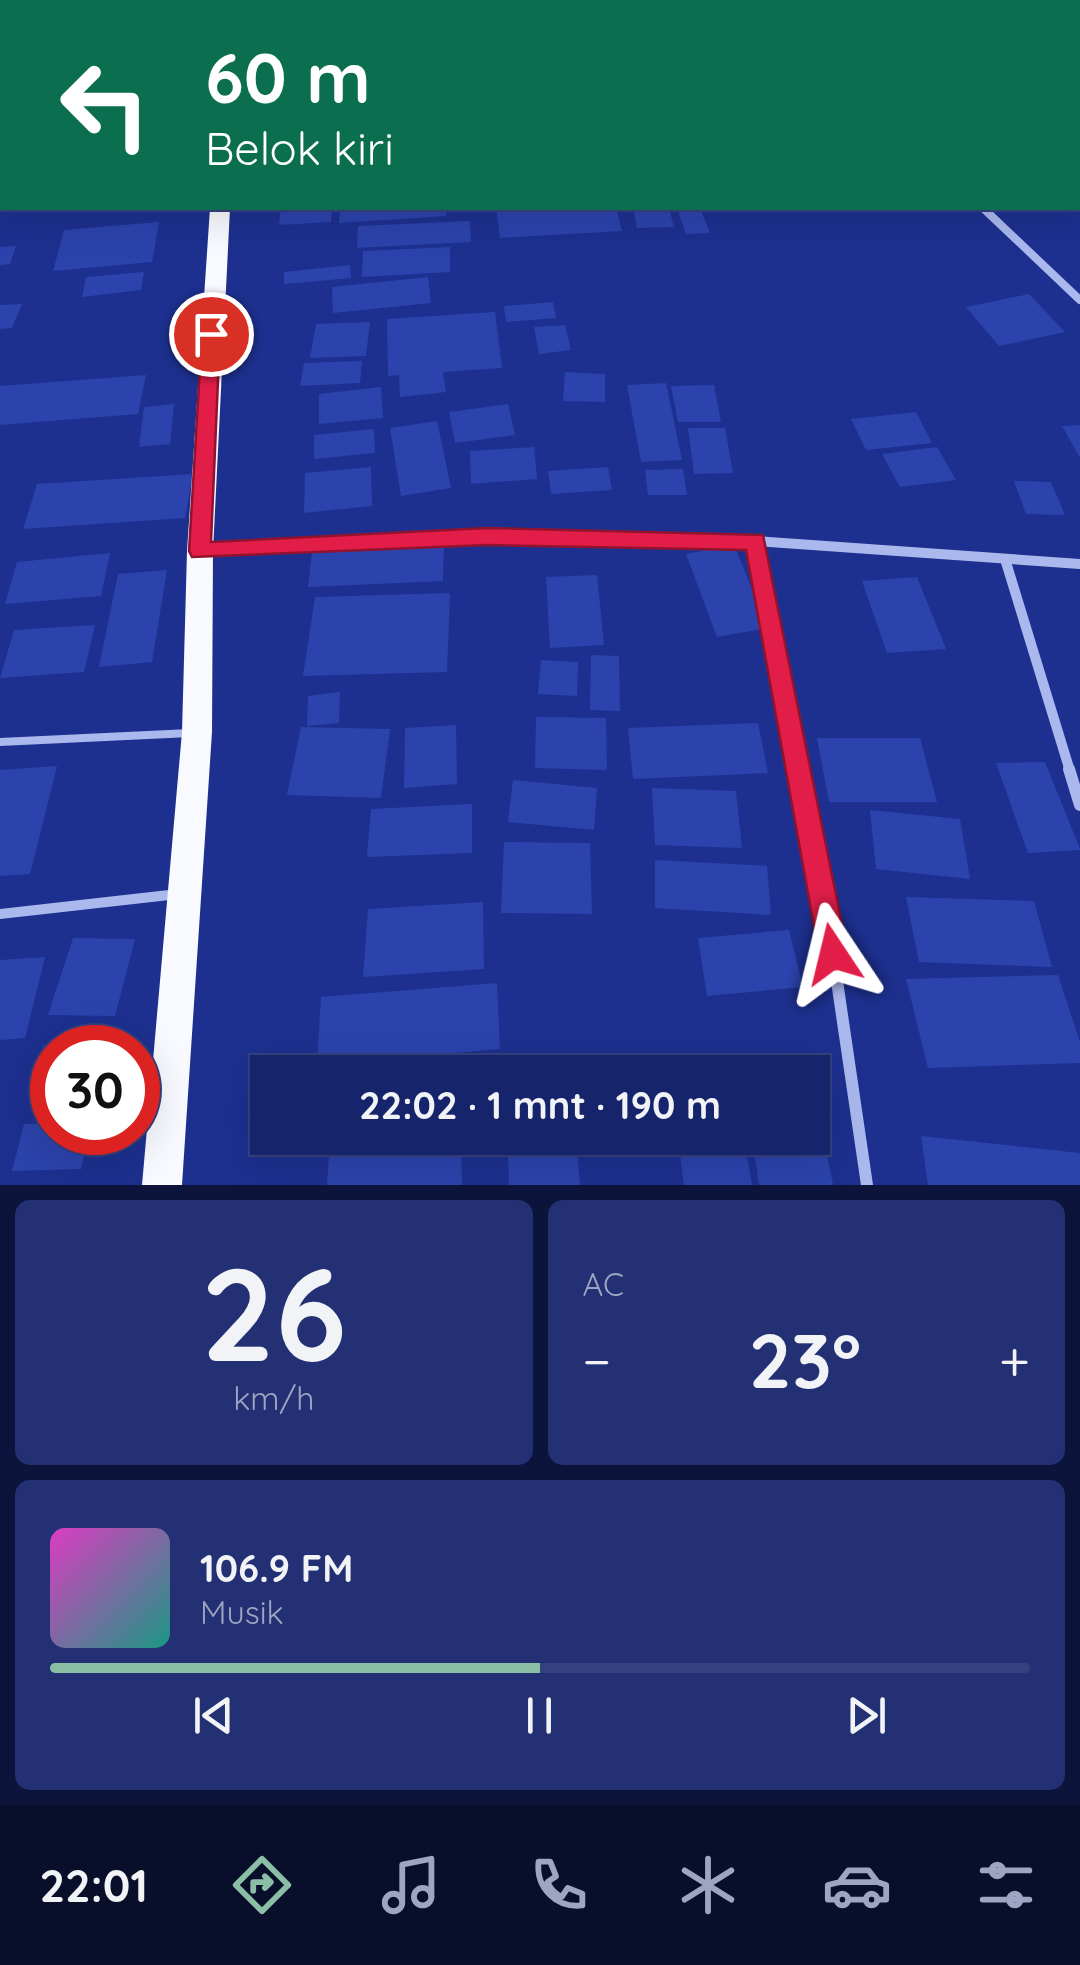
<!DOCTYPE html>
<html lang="id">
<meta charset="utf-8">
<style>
body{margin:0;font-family:Quicksand,sans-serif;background:#233073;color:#f1f3f6;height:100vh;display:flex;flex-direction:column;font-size:38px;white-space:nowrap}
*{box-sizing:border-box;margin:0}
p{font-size:32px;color:#9ea4c1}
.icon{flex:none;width:55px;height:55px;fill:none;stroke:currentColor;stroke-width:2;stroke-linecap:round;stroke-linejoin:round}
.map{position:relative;height:1185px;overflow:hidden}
.side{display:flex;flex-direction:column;gap:15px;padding:15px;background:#0c143b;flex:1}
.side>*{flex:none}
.banner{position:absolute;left:0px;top:0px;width:1080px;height:210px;box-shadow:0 10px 40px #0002,0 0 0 2px #35417e;background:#0b6e4f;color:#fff;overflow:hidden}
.speed{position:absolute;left:30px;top:1025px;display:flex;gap:20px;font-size:50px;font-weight:700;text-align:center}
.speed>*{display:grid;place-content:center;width:130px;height:130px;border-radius:50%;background:#16246b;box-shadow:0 10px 40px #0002,0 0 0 2px #35417e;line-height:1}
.speed .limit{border:15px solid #d22;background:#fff;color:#111}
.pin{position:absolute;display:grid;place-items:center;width:85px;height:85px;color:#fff;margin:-42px;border:5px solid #fff;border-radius:50%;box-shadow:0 2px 10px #0007}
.me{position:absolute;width:110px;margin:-55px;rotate:350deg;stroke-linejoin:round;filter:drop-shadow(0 0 8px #0008)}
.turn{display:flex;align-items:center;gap:35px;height:210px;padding:0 40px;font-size:45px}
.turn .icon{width:130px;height:130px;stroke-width:2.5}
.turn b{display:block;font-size:70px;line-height:85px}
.big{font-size:75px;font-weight:700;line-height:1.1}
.side .widget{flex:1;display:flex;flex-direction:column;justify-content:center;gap:15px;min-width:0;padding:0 35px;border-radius:15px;background:#233073}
.side .dial{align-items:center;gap:0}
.dial b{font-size:130px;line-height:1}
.song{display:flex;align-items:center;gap:30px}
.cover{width:120px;height:120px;border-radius:15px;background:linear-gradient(135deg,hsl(310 70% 55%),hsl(170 70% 35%))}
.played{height:10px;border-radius:5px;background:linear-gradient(90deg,#8abfa5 50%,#35417e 50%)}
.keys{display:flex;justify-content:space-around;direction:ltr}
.heat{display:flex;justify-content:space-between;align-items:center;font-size:55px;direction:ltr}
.side .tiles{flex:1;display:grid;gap:15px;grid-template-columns:1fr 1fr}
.widget:last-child{grid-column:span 2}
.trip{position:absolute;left:250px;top:1055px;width:580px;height:100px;border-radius:0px;background:#16246b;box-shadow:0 10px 40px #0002,0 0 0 2px #35417e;font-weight:700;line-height:100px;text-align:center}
.dock{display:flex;height:160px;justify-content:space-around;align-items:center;background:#090e2b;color:#9ea4c1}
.dock .icon{width:70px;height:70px}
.dock .active{color:#8abfa5}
.dock b{font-size:45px;color:#f1f3f6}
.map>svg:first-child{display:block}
.building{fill:#2c43ad}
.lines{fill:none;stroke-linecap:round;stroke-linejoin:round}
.service-far1{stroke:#abb8ee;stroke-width:8}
.service{stroke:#abb8ee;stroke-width:10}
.minor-far3{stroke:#abb8ee;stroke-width:6}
.minor-far2{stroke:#abb8ee;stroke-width:8}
.minor-far1{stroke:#abb8ee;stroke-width:10}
.minor{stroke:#abb8ee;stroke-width:12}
.primary{fill:#f2f4ff;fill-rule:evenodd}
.trunk{fill:#f8faff;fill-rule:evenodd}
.route{fill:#e11d48;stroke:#92132f;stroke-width:2.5}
</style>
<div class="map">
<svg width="1080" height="1185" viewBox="0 0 1080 1185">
<rect width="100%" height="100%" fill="#1d308f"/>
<!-- building -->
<g class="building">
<polygon points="281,208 332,208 331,222 279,225"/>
<polygon points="340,208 446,208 446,216 339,223"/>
<polygon points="496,208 616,208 622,231 500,238"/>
<polygon points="633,208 669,208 674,227 637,228"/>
<polygon points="677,208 700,208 710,233 686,234"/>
<polygon points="470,221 471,242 357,248 358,226"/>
<polygon points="159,222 152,262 53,271 64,230"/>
<polygon points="16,246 10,264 0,265 0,247"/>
<polygon points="450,247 450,272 362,277 363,251"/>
<polygon points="350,265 351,278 284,284 284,272"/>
<polygon points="144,272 141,290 82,297 86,277"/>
<polygon points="428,277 431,303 333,313 332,287"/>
<polygon points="1029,294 1065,332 999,346 966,307"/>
<polygon points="553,302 556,318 506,322 504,306"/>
<polygon points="22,304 12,328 0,329 0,305"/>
<polygon points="495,312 502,368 443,372 446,392 400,397 399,375 388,376 387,319"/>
<polygon points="370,322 366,356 310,358 316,324"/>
<polygon points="565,325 571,350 539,354 534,327"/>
<polygon points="362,361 360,383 300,386 304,363"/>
<polygon points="565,372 605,374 605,402 563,401"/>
<polygon points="146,375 138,414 0,425 0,386"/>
<polygon points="666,383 682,460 641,462 627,385"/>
<polygon points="714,385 721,422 678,422 671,386"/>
<polygon points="381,387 383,418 319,424 319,394"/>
<polygon points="174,404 170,444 139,447 144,407"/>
<polygon points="508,404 515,435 455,443 449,412"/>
<polygon points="916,412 932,443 866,450 851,419"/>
<polygon points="437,421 451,488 401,496 390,428"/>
<polygon points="1080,425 1080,458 1062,426"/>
<polygon points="688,428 725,428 733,473 694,474"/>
<polygon points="374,429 375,453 314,459 314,435"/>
<polygon points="534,447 537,479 471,484 470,451"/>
<polygon points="937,447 956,480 900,487 882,454"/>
<polygon points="371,467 372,506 304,513 305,473"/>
<polygon points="608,467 612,490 551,494 548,471"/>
<polygon points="683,469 687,495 648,495 645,470"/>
<polygon points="193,474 185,518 23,529 37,484"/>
<polygon points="1014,481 1051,482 1065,515 1026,514"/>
<polygon points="444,540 443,581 308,587 313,545"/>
<polygon points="734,545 768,628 717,637 686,554"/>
<polygon points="110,553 101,596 5,604 17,562"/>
<polygon points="167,570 152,662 99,667 118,574"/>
<polygon points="597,575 604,645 550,648 546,577"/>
<polygon points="917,577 946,649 887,653 862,581"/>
<polygon points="450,593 447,672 303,676 315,597"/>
<polygon points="95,625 84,672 0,678 14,630"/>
<polygon points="591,655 619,656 620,711 590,710"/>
<polygon points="541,660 578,662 577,696 538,694"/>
<polygon points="340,692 339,723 307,726 308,696"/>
<polygon points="536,717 606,718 607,770 535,768"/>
<polygon points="758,723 768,773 633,779 628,728"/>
<polygon points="456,725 457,784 404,788 405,728"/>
<polygon points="301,727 390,729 381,798 287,795"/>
<polygon points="817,738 920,738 937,802 829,802"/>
<polygon points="1045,762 1080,849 1080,850 1028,853 996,763"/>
<polygon points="57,766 30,874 0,876 0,770"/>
<polygon points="513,780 597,788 594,830 508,822"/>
<polygon points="652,788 736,791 742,848 655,845"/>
<polygon points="472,804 472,853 367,857 371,809"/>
<polygon points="870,810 960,819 970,879 876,869"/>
<polygon points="504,842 590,843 592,914 501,913"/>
<polygon points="655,860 767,866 771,915 655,908"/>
<polygon points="906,897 1034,901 1052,967 919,962"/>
<polygon points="483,902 484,969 363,977 368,909"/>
<polygon points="789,930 803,987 707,996 698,938"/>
<polygon points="73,938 135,939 115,1016 48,1015"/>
<polygon points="45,957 25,1038 0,1040 0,960"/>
<polygon points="1058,975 1080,1042 1080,1063 928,1068 906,979"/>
<polygon points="497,983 500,1049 317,1065 321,997"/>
<polygon points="121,1035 119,1048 52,1048 52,1096 32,1099 43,1045"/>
<polygon points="812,1104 817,1104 833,1185 759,1185 752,1138 812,1138"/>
<polygon points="52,1123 52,1132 90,1132 81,1169 12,1171 24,1124"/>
<polygon points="921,1136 1080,1153 1080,1185 928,1185"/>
<polygon points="330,1138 461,1138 462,1185 327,1185"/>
<polygon points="744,1138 752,1185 684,1185 678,1139"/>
<polygon points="577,1150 580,1185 509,1185 508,1156"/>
</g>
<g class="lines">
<!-- service-far1 -->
<polyline class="service-far1" points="0,742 190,733"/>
<!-- service -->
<polyline class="service" points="0,914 178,894"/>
<!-- minor-far3 -->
<polyline class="minor-far3" points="276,2 323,0"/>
<!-- minor-far2 -->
<polyline class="minor-far2" points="983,208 1080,300"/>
<!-- minor-far1 -->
<g class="minor-far1">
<polyline points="755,541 799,771"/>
<polyline points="201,551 487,537 755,541 1080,564"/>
<polyline points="1005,559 1070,771"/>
</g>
<!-- minor -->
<g class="minor">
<polyline points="798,769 833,954 867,1185"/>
<polyline points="1069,769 1080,805"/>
</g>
<!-- primary -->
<rect class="primary" x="1078" y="69" width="2" height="8"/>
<!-- trunk -->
<g class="trunk">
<rect x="230" y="0" width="14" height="2"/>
<polygon points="210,208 230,208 213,551 212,732 182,1185 142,1185 182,732 187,551"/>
</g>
</g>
<!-- route -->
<polygon class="route" points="211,327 220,334 211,542 487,528 763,535 848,954 844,964 833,968 823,964 819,954 746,550 487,545 192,557 189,551 202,334"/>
</svg>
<div class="speed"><div class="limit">30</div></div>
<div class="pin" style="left:211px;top:334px;background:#d93025"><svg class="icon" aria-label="arrive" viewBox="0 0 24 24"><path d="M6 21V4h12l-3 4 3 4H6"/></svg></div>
<svg class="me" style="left:833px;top:954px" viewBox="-20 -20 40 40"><path d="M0-17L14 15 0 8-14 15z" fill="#e11d48" stroke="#fff" stroke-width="4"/></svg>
<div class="trip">22:02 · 1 mnt · 190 m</div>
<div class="banner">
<div class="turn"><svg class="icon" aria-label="left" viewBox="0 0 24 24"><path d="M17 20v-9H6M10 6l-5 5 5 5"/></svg><div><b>60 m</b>Belok kiri</div></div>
</div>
</div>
<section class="side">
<div class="tiles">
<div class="widget dial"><b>26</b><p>km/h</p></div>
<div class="widget"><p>AC</p>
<div class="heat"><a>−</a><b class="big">23°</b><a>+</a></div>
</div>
<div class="widget">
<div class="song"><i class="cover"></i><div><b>106.9 FM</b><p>Musik</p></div></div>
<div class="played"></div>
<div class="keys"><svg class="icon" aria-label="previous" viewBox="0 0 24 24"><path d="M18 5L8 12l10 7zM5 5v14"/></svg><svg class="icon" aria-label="pause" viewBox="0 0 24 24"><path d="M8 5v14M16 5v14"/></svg><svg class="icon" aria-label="next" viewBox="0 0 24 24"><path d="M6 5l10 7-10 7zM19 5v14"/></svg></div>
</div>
</div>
</section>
<nav class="dock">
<b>22:01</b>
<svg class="icon active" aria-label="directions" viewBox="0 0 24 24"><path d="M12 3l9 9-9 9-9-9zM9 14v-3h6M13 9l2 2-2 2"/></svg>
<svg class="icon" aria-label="music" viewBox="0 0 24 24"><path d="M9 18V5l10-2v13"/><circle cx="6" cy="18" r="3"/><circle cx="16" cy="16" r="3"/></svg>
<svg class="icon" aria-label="phone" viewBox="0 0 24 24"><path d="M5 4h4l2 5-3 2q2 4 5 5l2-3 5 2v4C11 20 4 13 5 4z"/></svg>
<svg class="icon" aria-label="climate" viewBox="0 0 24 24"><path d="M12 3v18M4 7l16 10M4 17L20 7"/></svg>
<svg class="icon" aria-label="car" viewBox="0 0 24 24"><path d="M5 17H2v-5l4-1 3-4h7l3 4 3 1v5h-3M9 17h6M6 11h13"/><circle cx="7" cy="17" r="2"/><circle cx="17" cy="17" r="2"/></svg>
<svg class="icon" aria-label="filters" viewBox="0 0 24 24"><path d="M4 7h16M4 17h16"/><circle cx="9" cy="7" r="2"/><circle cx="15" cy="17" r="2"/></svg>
</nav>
